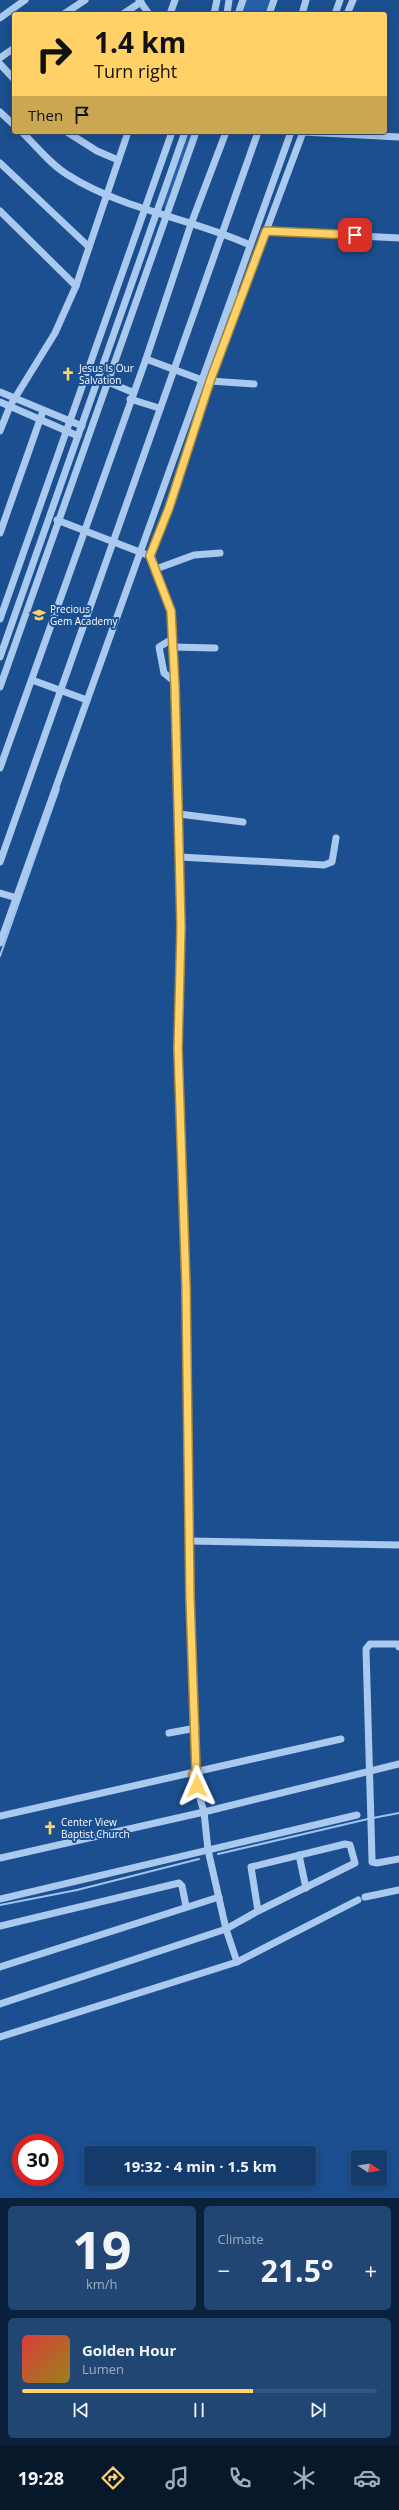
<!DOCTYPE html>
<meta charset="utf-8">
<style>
body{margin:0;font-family:"Open Sans",sans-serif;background:#214673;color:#f1f3f6;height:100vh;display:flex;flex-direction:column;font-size:15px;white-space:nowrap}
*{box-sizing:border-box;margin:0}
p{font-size:13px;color:#9dadc1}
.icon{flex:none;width:22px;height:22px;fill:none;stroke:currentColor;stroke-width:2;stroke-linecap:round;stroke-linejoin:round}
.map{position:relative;height:2198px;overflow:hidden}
.sheet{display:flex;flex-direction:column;gap:8px;padding:8px;background:#0b203b;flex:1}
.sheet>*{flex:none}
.guide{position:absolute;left:12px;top:12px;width:375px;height:122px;border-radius:4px;box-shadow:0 2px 10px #0003,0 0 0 1px #33557e;background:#ffd166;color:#111;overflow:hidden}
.needle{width:26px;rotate:102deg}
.buttons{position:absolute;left:351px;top:2150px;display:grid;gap:8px}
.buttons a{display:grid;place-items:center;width:36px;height:36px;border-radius:4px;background:#143b6b;box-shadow:0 2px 10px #0003,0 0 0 1px #33557e;font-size:20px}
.speed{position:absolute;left:12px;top:2134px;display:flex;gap:8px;font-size:20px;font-weight:700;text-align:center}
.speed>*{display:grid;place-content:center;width:52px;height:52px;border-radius:50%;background:#143b6b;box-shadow:0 2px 10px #0003,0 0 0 1px #33557e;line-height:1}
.speed .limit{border:6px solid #d22;background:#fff;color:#111}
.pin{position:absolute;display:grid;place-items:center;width:34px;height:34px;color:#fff;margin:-17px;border-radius:8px;box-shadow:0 2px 6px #0006}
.me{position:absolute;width:44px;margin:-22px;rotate:359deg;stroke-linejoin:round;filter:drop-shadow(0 0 3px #0008)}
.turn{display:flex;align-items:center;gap:14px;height:84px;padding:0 16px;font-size:18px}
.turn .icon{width:52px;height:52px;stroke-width:2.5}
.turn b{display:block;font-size:28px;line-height:34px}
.then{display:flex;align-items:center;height:38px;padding:0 16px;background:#0003;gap:8px;font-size:15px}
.big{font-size:30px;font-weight:700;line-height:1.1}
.sheet .tile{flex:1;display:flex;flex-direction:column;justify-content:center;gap:6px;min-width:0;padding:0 14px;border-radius:6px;background:#214673}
.sheet .dial{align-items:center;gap:0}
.dial b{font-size:52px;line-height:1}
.song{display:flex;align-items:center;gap:12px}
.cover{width:48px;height:48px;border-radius:6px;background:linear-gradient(135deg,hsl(0 70% 55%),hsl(50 70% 35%))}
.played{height:4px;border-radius:2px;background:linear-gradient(90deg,#ffd166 65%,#33557e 65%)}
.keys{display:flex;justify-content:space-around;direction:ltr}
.heat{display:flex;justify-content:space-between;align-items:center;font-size:22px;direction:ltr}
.sheet .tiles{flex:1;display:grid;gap:8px;grid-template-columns:1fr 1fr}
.tile:last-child{grid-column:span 2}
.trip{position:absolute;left:84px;top:2146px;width:232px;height:40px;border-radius:4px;background:#143b6b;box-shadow:0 2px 10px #0003,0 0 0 1px #33557e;font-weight:700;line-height:40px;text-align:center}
.menu{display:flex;height:64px;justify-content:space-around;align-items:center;background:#08182b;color:#9dadc1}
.menu .icon{width:28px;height:28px}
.menu .selected{color:#ffd166}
.menu b{font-size:18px;color:#f1f3f6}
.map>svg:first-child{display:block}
.green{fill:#2461a8}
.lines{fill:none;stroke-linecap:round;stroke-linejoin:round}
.stream{stroke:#9cc4f0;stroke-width:2}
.minor{stroke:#a9c9ee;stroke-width:7}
.route-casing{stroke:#a68842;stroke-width:10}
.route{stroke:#ffd166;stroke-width:7}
.labels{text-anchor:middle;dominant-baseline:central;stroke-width:4;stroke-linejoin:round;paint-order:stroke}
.poi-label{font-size:10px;fill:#fff;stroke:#1b4f8f;text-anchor:start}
</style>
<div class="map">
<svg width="399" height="2198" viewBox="0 0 399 2198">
<rect width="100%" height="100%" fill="#1b4f8f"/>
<!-- green -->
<g class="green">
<polygon points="247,0 270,0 265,14 242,14"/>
<polygon points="189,132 194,132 167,208 165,208 163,204"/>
</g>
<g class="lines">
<!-- stream -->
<g class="stream">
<polyline points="230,312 237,293"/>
<polyline points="0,956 59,789"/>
<polyline points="373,1818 399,1813"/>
<polyline points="218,1854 368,1819"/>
<polyline points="0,1905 77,1890 199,1859"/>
</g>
<!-- minor -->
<g class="minor">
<polyline points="139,0 149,14"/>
<polyline points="64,14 85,0"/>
<polyline points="123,14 141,2"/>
<polyline points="170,14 175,0"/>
<polyline points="214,14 217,0"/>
<polyline points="227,14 229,0"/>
<polyline points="238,14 243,0"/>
<polyline points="269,14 274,0"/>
<polyline points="302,14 306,0"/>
<polyline points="335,14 340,0"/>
<polyline points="347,14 353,0"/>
<polyline points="0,18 25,0"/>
<polyline points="0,58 14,48"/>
<polyline points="0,64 14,79"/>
<polyline points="0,112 14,125"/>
<path d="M22,132C36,146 51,165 68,175C123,210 191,218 250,245"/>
<polyline points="67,132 97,151 118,160"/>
<polyline points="303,132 399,137"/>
<polyline points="0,163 89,247"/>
<polyline points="0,211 76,286"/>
<polyline points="266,231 399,238"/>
<polyline points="146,359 202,380"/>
<polyline points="210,381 254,384"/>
<polyline points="108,382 132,392"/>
<polyline points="0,392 82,426"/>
<polyline points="130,399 159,408"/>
<polyline points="0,402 78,436"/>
<polyline points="0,431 10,406 55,333 76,286 128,132"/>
<polyline points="57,520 150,556 156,569 172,617 181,927 178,1049 186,1287 190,1597 196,1771"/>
<polyline points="0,533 43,411"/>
<polyline points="150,556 169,508 210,381 303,132"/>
<polyline points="156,569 194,555 220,553"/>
<polyline points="0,619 172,132"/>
<polyline points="172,639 159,647 164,673 175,682"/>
<polyline points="172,647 215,648"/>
<polyline points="0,657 185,132"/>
<polyline points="32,680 87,700"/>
<polyline points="0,687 196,132"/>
<polyline points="0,768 146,359 191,224 226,132"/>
<polyline points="179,814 243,822"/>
<polyline points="180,857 324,865 332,862 336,838"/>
<polyline points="0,862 258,132"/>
<polyline points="0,893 17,898"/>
<polyline points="0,943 291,132"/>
<polyline points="190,1541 399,1545"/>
<polyline points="399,1647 399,1644 370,1644 366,1649 372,1859 372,1862 377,1863 399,1859"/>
<polyline points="169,1733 196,1728"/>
<polyline points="193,1774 204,1812 208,1850 226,1929 237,1962"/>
<polyline points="0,1816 341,1739"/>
<polyline points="299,1855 306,1888"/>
<polyline points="0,1858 204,1812 399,1764"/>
<polyline points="365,1897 399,1890"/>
<polyline points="0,1899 357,1815"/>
<polyline points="0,1926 179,1883 182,1886 186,1906"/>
<polyline points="0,1967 219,1897"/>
<polyline points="0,2004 226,1929 258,1911 355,1863 350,1845 345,1844 251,1867 258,1911"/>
<polyline points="0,2037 237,1962 358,1900"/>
</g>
</g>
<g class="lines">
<!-- route casing -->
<g class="route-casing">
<polyline id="route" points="197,1786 193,1774 196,1771 190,1597 186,1287 178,1049 181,927 175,687 171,611 150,556 169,508 210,381 266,231 355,235"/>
</g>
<!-- route -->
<use href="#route" class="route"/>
</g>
<!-- icons -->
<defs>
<g id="church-bare" transform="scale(1.08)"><path d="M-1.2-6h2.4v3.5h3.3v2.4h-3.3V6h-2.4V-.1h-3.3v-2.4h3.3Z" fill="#ffd166" stroke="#1b4f8f" stroke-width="2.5" paint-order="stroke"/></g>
<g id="school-bare" transform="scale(1.08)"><path d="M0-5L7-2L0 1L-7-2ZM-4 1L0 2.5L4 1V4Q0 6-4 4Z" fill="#ffd166" stroke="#1b4f8f" stroke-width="2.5" paint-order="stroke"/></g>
</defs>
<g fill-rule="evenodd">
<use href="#church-bare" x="68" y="374"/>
<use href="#school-bare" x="39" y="615"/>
<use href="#church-bare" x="50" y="1828"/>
</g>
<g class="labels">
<!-- poi labels -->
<g class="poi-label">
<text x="79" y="368">Jesus Is Our<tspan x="79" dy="12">Salvation</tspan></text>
<text x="50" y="609">Precious<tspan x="50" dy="12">Gem Academy</tspan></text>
<text x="61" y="1822">Center View<tspan x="61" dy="12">Baptist Church</tspan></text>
</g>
</g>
</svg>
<div class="buttons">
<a><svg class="needle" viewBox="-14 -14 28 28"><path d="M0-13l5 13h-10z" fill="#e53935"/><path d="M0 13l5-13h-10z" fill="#9dadc1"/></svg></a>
</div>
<div class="speed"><div class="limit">30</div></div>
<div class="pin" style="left:355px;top:235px;background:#d93025"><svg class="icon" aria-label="arrive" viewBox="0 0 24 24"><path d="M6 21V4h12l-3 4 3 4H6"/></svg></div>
<svg class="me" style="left:197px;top:1786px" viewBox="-20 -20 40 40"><path d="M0-17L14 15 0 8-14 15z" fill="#ffd166" stroke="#fff" stroke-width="4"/></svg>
<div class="trip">19:32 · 4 min · 1.5 km</div>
<div class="guide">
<div class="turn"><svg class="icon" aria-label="right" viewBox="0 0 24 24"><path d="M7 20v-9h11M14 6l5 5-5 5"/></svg><div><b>1.4 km</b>Turn right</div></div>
<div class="then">Then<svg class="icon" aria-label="arrive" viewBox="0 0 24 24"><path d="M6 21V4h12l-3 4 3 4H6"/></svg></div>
</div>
</div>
<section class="sheet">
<div class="tiles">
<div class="tile dial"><b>19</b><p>km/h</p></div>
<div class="tile"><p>Climate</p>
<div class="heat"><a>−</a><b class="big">21.5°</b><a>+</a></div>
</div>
<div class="tile">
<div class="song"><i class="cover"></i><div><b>Golden Hour</b><p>Lumen</p></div></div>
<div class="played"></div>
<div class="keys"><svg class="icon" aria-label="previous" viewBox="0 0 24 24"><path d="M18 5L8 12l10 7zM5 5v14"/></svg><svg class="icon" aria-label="pause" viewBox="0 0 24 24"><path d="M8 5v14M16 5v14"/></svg><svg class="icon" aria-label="next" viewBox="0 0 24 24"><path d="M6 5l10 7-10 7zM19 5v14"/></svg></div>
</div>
</div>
</section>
<nav class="menu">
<b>19:28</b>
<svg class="icon selected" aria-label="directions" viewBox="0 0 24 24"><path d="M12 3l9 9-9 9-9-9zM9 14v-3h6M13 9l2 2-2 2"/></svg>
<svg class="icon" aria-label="music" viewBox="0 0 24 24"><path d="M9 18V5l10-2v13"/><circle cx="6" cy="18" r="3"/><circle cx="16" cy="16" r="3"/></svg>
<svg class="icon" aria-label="phone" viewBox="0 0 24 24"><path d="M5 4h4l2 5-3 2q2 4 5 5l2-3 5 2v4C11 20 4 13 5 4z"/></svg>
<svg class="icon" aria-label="climate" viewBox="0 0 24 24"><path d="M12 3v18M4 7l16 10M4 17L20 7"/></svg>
<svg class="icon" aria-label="car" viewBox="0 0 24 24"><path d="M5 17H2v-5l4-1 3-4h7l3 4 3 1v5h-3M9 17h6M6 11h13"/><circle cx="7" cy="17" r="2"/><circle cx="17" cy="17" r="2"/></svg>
</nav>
